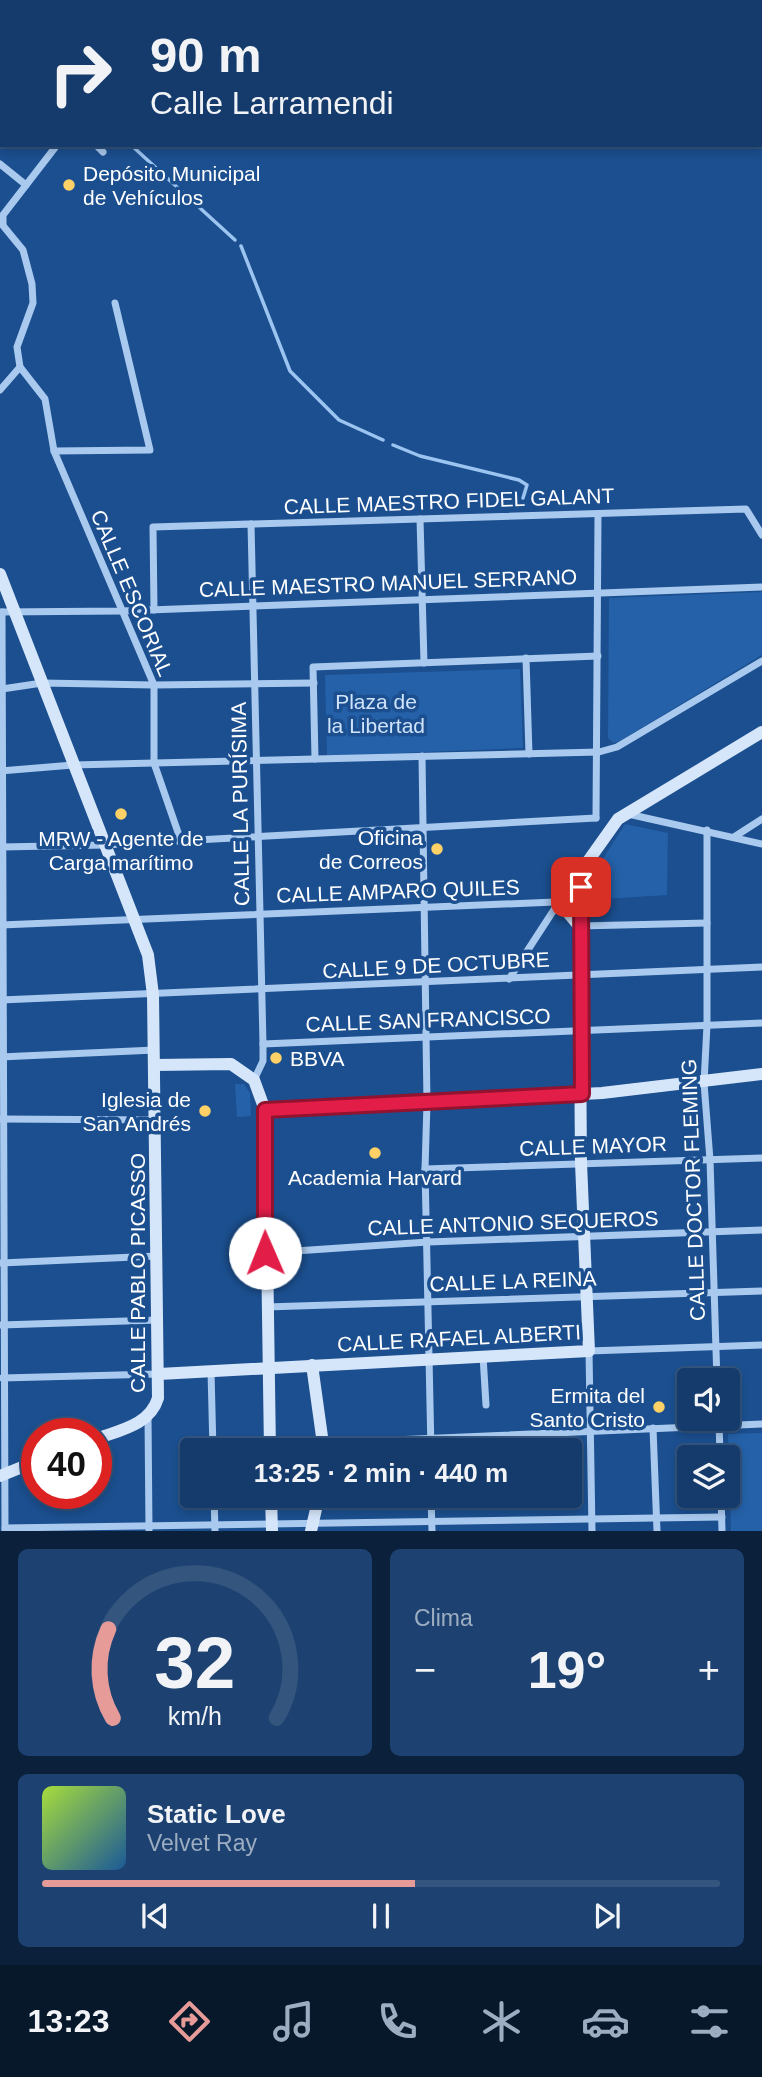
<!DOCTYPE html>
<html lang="es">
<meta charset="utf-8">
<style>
body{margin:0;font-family:Arial,sans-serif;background:#1d4271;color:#f1f3f6;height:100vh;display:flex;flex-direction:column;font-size:26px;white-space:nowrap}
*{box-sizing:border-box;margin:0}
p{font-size:23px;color:#9dadc1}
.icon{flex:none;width:38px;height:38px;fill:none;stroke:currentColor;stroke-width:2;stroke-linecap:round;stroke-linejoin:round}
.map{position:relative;height:1531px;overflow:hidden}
.panel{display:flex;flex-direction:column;gap:18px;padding:18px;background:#0b203b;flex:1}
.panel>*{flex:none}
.top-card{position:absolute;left:0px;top:0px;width:763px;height:147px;box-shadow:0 4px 10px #0003,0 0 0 2px #33557e;background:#143b6b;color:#f1f3f6;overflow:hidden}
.fabs{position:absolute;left:677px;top:1368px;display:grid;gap:14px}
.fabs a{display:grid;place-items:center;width:63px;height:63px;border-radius:7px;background:#143b6b;box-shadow:0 4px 10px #0003,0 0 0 2px #33557e;font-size:35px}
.speed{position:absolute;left:21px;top:1418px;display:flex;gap:14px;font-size:35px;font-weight:700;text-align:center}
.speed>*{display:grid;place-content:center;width:91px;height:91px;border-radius:50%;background:#143b6b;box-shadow:0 4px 10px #0003,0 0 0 2px #33557e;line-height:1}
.speed .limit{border:10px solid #d22;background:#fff;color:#111}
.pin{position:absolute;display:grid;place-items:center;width:60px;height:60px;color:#fff;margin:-30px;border-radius:14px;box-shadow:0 4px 10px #0006}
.me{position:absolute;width:77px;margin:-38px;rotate:359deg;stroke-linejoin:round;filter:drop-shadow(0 0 5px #0008)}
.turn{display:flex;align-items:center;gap:24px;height:147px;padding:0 35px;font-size:32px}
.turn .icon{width:91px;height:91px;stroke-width:2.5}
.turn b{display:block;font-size:49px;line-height:60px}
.big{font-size:52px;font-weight:700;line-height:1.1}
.panel .tile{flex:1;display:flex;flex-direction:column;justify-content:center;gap:10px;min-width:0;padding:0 24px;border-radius:10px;background:#1d4271}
.panel .dial{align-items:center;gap:0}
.dial svg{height:182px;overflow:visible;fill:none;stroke:#33557e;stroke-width:7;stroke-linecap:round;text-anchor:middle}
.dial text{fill:#f1f3f6;stroke:none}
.song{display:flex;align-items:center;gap:21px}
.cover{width:84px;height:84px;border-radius:10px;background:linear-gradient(135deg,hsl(80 70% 55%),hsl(210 70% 35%))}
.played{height:7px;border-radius:4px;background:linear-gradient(90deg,#e69b98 55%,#33557e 55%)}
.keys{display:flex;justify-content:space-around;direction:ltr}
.heat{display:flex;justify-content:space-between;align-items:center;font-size:38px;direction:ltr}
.panel .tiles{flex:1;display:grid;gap:18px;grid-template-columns:1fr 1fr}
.tile:last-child{grid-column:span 2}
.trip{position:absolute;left:180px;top:1438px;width:402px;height:70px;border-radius:7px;background:#143b6b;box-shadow:0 4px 10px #0003,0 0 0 2px #33557e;font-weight:700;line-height:70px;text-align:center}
.tab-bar{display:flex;height:112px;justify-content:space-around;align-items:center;background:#08182b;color:#9dadc1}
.tab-bar .icon{width:49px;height:49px}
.tab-bar .selected{color:#e69b98}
.tab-bar b{font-size:32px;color:#f1f3f6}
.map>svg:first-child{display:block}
.green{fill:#2461a8}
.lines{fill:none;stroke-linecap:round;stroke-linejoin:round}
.stream{stroke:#9cc4f0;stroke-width:3.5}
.street{stroke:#a9c9ee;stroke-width:7}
.secondary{stroke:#d6e6fa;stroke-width:12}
.route-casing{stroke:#92132f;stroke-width:18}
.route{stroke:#e11d48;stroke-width:12}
.poi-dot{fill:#ffd166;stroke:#1b4f8f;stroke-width:2.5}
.labels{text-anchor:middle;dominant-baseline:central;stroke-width:7;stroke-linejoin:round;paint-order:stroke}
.poi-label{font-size:21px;fill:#fff;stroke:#1b4f8f;text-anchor:end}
.street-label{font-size:21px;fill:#fff;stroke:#1b4f8f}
.park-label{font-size:21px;fill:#cfe3fa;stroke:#1b4f8f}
</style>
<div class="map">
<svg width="762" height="1531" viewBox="0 0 762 1531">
<rect width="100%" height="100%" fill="#1b4f8f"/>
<!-- green -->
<g class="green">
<polygon points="762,592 762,655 620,741 613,743 608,738 609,598"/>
<polygon points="520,669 523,748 327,756 325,675"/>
<polygon points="625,824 668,833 667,895 588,900 587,884"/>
<polygon points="235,1084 244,1084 250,1093 251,1116 237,1117"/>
<polygon points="762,1433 762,1531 731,1531 728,1434"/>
</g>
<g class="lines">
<!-- stream -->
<g class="stream">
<polyline points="75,2 77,0"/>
<polyline points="131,145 235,240"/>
<polyline points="241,246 290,371 339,420 383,440"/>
<polyline points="393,445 420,456 519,480 527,485 523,498"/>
</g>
<!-- street -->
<g class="street">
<polyline points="0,59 2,60"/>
<polyline points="96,145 103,152"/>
<polyline points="0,164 26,185"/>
<polyline points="0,222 23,250 32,284 33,303 17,347 20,367 45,399 54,451 154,685 154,763 181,841"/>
<polyline points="3,224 3,215 57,145"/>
<polyline points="0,390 20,367"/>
<polyline points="54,451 150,450 115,303"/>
<polyline points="420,519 424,663"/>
<polyline points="251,524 263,1044 263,1061 254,1080"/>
<polyline points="154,610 153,527 746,509 762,535"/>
<polyline points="0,612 122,611 762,587"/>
<polyline points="2,612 5,1531"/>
<polyline points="526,658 529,754"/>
<polyline points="2,689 42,683 154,685 314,683"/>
<polyline points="422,756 427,1103 425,1169 431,1451"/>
<polyline points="315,759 313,667 598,656"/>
<polyline points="0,771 73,765 599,752 617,747 762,661"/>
<polyline points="628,814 762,844"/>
<polyline points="596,818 598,515"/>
<polyline points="707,830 707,1025 704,1083 710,1160 717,1381"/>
<polyline points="734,837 762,819"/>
<polyline points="1,847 105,845 596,818"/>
<polyline points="1,925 579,901"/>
<polyline points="579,926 707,923"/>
<polyline points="509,979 559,902"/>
<polyline points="1,1000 762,967"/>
<polyline points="263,1044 762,1023"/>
<polyline points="0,1057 155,1050"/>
<polyline points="1,1119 156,1120"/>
<polyline points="425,1169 762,1158"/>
<polyline points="266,1253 428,1242 762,1230"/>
<polyline points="1,1263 157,1256"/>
<polyline points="266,1307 762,1291"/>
<polyline points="1,1325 158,1320"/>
<polyline points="483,1356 486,1405"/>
<polyline points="211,1371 213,1451"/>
<polyline points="2,1378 158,1374"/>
<polyline points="148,1415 149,1530"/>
<polyline points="719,1419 720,1458"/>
<polyline points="653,1428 657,1531"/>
<polyline points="323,1443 762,1424"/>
<polyline points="214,1496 215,1531"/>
<polyline points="431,1496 432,1531"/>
<polyline points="721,1496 722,1531"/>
<polyline points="5,1528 722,1517"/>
<polyline points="592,1531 589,1351 762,1345"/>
</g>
<!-- secondary -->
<g class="secondary">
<path d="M0,574L148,955L153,995L158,1398C150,1425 120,1430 96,1439"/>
<polyline points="579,926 559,902 618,819 762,732"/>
<polyline points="155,1065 231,1064 254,1080 265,1110"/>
<polyline points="265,1110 602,1093 762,1074"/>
<polyline points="265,1110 270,1451"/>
<polyline points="312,1365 324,1451"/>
<polyline points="159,1374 589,1351 581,1163 579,901 583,872"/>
<polyline points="0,1476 37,1461"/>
<polyline points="271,1496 272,1531"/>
<polyline points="311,1531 319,1496"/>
</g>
</g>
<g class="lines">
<!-- route casing -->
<g class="route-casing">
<polyline id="route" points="265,1253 265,1110 582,1094 581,887"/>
</g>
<!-- route -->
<use href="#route" class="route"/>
</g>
<!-- markers -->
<g class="poi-dot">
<circle cx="69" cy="185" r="7"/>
<circle cx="121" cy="814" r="7"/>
<circle cx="437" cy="849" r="7"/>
<circle cx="276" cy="1058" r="7"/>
<circle cx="205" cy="1111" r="7"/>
<circle cx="375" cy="1153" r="7"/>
<circle cx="659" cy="1407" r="7"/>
</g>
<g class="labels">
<!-- poi labels -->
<g class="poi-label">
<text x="83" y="173" text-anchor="start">Depósito Municipal<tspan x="83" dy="24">de Vehículos</tspan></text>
<text x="423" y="837">Oficina<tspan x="423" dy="24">de Correos</tspan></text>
<text x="121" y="838" text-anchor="middle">MRW - Agente de<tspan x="121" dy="24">Carga marítimo</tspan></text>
<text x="290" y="1058" text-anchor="start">BBVA</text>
<text x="191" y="1099">Iglesia de<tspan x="191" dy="24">San Andrés</tspan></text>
<text x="375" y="1177" text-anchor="middle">Academia Harvard</text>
<text x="645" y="1395">Ermita del<tspan x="645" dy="24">Santo Cristo</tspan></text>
</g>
<!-- street labels -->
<g class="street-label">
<text transform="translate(449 501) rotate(-2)">CALLE MAESTRO FIDEL GALANT</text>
<text transform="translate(388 583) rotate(-2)">CALLE MAESTRO MANUEL SERRANO</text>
<text transform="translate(132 593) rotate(67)">CALLE ESCORIAL</text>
<text transform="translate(240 804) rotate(-91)">CALLE LA PURÍSIMA</text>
<text transform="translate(398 891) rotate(-2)">CALLE AMPARO QUILES</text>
<text transform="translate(436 965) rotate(-3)">CALLE 9 DE OCTUBRE</text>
<text transform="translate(428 1020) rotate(-2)">CALLE SAN FRANCISCO</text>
<text transform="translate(593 1146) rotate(-2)">CALLE MAYOR</text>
<text transform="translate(693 1190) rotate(-92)">CALLE DOCTOR FLEMING</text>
<text transform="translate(513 1223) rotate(-2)">CALLE ANTONIO SEQUEROS</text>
<text transform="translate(137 1273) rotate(-90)">CALLE PABLO PICASSO</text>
<text transform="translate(513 1281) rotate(-2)">CALLE LA REINA</text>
<text transform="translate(459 1338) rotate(-3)">CALLE RAFAEL ALBERTI</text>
</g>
<!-- park labels -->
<g class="park-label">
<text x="376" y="701">Plaza de<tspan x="376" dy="24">la Libertad</tspan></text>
</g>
</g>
</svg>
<div class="fabs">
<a><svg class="icon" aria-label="sound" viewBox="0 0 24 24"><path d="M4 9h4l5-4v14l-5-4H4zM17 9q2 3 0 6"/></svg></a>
<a><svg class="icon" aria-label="layers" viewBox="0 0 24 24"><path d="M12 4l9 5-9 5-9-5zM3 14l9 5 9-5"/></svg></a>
</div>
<div class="speed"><div class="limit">40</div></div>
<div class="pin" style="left:581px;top:887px;background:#d93025"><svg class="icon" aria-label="arrive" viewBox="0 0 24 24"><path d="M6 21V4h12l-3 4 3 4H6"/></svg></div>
<svg class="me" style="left:265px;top:1253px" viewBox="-20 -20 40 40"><circle r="19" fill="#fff"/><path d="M0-13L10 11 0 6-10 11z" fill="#e11d48"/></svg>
<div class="trip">13:25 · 2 min · 440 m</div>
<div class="top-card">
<div class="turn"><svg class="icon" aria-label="right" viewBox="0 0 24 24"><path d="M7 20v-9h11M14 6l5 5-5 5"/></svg><div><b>90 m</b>Calle Larramendi</div></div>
</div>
</div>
<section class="panel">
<div class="tiles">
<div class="tile dial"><svg viewBox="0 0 100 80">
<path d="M14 69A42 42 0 1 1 86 69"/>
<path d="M14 69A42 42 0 0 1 12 30" stroke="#e69b98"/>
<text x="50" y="56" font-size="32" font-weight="700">32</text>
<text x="50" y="72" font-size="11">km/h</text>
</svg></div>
<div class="tile"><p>Clima</p>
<div class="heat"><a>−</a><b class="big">19°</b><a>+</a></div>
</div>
<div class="tile">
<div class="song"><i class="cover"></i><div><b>Static Love</b><p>Velvet Ray</p></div></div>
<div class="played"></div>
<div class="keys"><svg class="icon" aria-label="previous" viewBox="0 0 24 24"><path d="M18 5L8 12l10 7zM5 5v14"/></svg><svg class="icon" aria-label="pause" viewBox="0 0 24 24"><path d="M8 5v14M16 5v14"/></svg><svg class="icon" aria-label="next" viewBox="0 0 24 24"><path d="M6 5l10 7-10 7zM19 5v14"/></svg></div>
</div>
</div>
</section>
<nav class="tab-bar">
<b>13:23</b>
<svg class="icon selected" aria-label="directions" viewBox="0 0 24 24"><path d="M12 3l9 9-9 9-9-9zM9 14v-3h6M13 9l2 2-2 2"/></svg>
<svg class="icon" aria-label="music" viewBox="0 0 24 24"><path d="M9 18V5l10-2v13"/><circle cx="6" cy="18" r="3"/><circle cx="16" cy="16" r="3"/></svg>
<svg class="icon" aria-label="phone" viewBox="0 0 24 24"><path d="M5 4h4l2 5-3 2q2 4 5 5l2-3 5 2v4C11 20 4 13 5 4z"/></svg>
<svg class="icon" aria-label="climate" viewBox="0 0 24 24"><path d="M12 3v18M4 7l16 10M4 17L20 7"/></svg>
<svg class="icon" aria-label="car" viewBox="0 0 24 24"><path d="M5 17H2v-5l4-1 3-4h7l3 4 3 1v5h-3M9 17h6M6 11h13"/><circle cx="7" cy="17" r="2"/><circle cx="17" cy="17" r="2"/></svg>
<svg class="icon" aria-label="filters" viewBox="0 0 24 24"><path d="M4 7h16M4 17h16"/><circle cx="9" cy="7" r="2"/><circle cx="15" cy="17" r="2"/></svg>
</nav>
